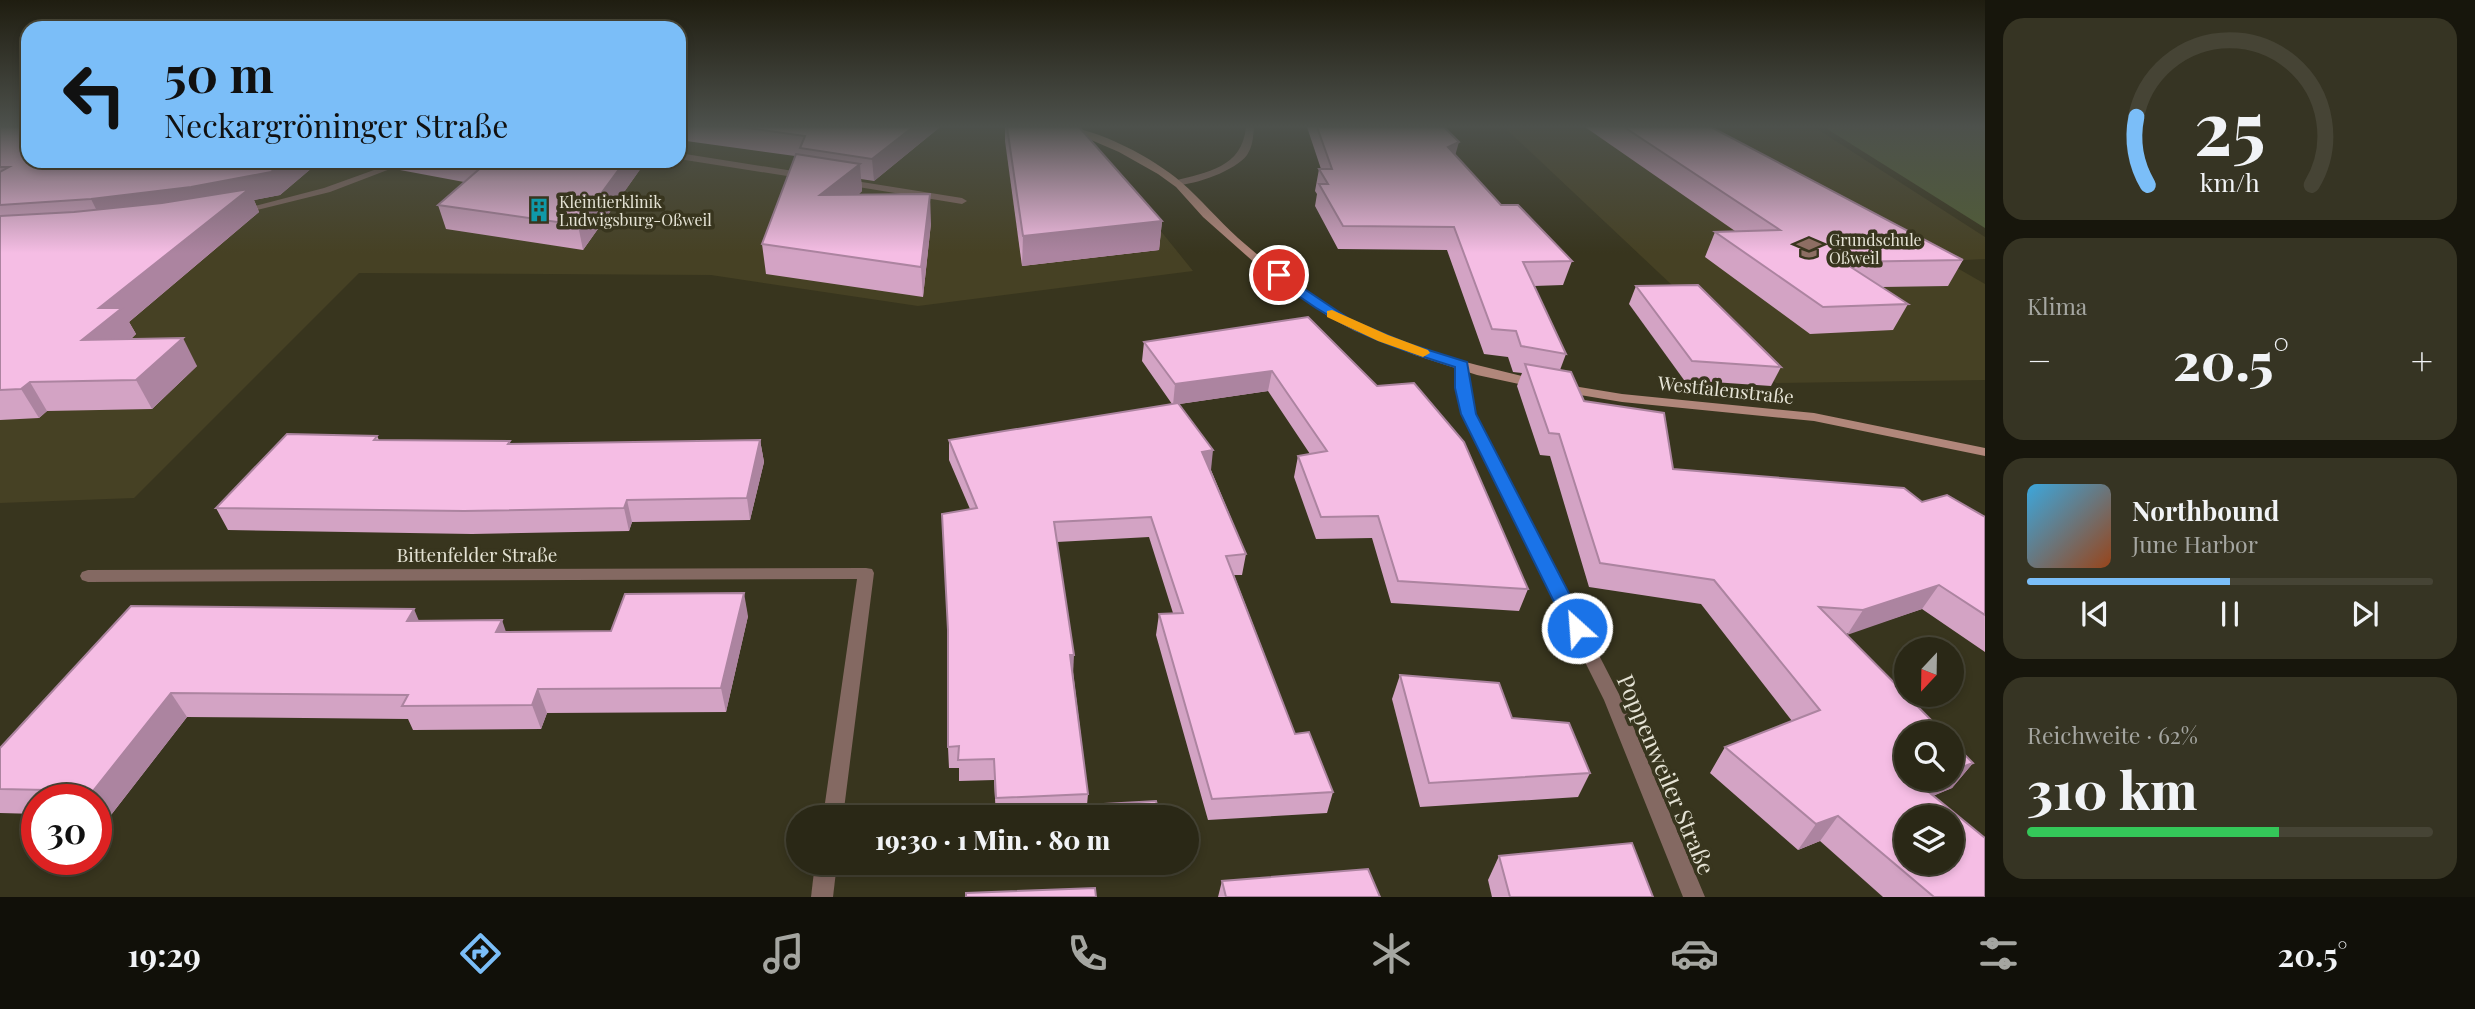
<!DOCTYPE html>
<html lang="de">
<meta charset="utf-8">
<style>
body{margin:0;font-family:"Playfair Display",serif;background:#363423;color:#f1f3f6;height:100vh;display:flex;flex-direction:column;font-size:26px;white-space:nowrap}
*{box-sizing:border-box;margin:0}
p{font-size:23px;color:#a5a6a1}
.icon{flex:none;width:38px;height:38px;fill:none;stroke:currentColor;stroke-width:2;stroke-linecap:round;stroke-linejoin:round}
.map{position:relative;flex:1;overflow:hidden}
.sheet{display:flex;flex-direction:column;gap:18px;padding:18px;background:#17160c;width:490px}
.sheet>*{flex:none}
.hud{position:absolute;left:21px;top:21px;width:665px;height:147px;border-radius:21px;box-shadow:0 4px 10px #0003,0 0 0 2px #464435;background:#7bbef8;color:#111;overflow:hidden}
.needle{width:46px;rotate:202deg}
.tools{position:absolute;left:1894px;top:637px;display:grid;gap:14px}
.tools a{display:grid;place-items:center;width:70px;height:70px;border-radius:50%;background:#2a2816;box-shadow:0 4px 10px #0003,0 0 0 2px #464435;font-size:35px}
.speed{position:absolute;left:21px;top:784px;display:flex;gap:14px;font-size:35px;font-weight:700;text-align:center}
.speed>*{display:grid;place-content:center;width:91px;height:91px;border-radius:50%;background:#2a2816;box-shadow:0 4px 10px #0003,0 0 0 2px #464435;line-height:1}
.speed .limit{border:10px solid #d22;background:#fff;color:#111}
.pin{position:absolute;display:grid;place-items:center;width:60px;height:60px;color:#fff;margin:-30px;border:4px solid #fff;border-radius:50%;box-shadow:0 2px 7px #0007}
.me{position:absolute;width:77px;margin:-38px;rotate:334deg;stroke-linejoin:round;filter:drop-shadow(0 0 5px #0008)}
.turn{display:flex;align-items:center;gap:24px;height:147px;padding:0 28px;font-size:32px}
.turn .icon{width:91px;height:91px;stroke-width:2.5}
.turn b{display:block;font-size:49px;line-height:60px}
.big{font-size:52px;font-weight:800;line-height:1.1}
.sheet .widget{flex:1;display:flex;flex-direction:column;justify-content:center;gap:10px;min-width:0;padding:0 24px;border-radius:21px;background:#363423}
.sheet .dial{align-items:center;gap:0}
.dial svg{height:182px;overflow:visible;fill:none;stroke:#464435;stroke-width:7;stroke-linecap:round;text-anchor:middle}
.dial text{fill:#f1f3f6;stroke:none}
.song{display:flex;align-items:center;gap:21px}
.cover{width:84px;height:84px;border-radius:10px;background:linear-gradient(135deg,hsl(200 70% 55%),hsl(20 70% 35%))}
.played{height:7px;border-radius:4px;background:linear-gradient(90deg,#7bbef8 50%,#464435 50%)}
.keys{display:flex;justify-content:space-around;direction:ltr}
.heat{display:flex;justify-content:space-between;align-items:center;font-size:38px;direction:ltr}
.charge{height:10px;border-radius:5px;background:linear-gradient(90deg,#34c759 62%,#464435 0)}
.trip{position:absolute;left:786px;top:805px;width:413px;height:70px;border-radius:35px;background:#2a2816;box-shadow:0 4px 10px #0003,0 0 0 2px #464435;font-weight:800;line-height:70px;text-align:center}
.tab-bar{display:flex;height:112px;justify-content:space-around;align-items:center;background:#111009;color:#a5a6a1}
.tab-bar .icon{width:49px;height:49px}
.tab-bar .selected{color:#7bbef8}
.tab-bar b{font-size:32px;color:#f1f3f6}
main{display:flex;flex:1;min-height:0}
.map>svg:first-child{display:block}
.built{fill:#464124}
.green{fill:#515d36}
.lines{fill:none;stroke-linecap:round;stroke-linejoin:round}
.minor{fill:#846962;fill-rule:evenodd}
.secondary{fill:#b1877b;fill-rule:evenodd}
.wall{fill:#d3a3c4}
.shaded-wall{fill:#ac84a0}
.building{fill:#f5bde4;stroke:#ac84a0;stroke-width:2;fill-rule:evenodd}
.route{fill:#1a73e8;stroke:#114b97;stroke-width:2}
.slow{fill:#f59e0b}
.labels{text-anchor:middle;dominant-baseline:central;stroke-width:7;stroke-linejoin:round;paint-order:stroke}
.far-poi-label{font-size:16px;fill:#e5e3d5;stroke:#38351e;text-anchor:start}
.street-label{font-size:19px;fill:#e5e3d5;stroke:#38351e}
.near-street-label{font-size:23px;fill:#e5e3d5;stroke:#38351e}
</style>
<main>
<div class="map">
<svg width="1985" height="897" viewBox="0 0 1985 897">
<rect width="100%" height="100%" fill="#38351e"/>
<!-- built -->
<g class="built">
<polygon points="0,127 28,161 679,161 679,127 1002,127 1071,155 1131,194 1193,271 918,306 711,275 359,273 134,498 0,503"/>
<polygon points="1504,127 1814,127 1985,237 1985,259 1945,261 1985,284 1985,380 1776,383"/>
</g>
<!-- green -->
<polygon class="green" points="1824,127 1985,127 1985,228"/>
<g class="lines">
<!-- minor -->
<g class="minor">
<path d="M1246,127H1254C1253,137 1253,146 1247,155C1235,171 1193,186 1174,185V181C1207,172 1242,168 1246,127Z"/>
<polygon points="679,153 806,173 811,176 806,179 679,159"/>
<polygon points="399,161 411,161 330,192 241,214 236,211 324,188"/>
<polygon points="843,179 962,198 967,201 962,204 840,184 838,182"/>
<polygon points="1462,361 1468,365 1469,388 1475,414 1622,700 1705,897 1683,897 1604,700 1461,414 1457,388 1456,365"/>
<polygon points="866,568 872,569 874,573 843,817 823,817 857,579 88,582 82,580 80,576 82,572 88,570"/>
<polygon points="815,863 837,863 833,897 811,897"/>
</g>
<!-- secondary -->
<g class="secondary">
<path d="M1061,127C1096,127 1155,159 1181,182C1201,199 1218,220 1238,238C1269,265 1301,291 1336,311C1400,349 1472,364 1543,381L1544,384L1538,388L1477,375L1415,355L1355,331L1329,317L1256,264L1203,217L1176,187L1158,174L1119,152Z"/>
<polygon points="1561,384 1622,394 1814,413 1985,448 1985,456 1814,421 1622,402 1556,391 1555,388"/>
</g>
</g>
<!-- wall -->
<g class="wall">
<polygon points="0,127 28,161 343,161 334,167 313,167 280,195 254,200 259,212 129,322 136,334 131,339 197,366 152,409 47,411 39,418 0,420"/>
<polygon points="679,127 940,127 874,181 861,179 862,191 858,195 931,223 923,297 766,274 762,244 795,156 679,140"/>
<polygon points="1005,127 1079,127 1162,221 1159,250 1022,266 1005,141"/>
<polygon points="1307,127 1444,127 1455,155 1501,205 1572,261 1563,285 1534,286 1566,354 1560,370 1584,401 1673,469 1922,502 1985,517 1985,652 1922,609 1846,634 1973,763 1952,788 1933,796 1985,897 1883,897 1820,841 1798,850 1710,773 1725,747 1792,721 1701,604 1589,587 1550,456 1540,455 1517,386 1522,373 1513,372 1508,357 1484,354 1447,250 1338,249 1315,206 1317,194 1315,191 1319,169 1321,169"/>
<polygon points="1585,127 1711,127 1963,260 1948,286 1882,287 1908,304 1893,330 1810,334 1705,257 1715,232 1735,231"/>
<polygon points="349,161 391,161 377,166"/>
<polygon points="397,161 646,161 583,250 446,229 438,205 464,182 400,170"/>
<polygon points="1636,286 1781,367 1771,386 1684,380 1629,304"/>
<polygon points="1308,317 1528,589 1519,611 1391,603 1372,538 1316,539 1294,477 1298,456 1310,454 1268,391 1179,404 1211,470 1246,554 1242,575 1234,575 1295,734 1333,792 1327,813 1208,820 1156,635 1159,614 1173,613 1149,537 1057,542 1088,794 1086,816 996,817 994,780 959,781 959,768 949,768 948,747 970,509 949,460 949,440 1172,404 1142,361 1144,342"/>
<polygon points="377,436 379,440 512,444 760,440 764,462 750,520 632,522 629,531 472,534 228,530 216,508"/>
<polygon points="131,606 419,621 506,632 611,631 748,616 726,712 547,713 541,729 413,730 408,719 187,717 111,815 96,815 96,800 37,800 37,814 0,813 0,748"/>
<polygon points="1400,675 1512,718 1590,773 1578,797 1420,807 1392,699"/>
<polygon points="1499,856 1653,897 1492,897 1488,880"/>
<polygon points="1094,863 1169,863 1167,871 1096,876"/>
<polygon points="1222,881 1380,897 1218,897"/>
</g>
<!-- shaded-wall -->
<g class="shaded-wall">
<polygon points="913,127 940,127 874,181 872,159"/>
<polygon points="1459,142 1453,163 1448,147"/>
<polygon points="284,161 311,161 313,167 280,195 254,200 259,212 129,322 136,334 98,367 82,340 99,308 103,223 91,199"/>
<polygon points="332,161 343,161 334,167"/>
<polygon points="375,161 391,161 377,166"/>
<polygon points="625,161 646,161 583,250 578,225"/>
<polygon points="860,164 862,191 823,223 820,195"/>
<polygon points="930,194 931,223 923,297 921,267"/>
<polygon points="1162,221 1159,250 1022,266 1023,236"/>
<polygon points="183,338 197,366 152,409 136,380"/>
<polygon points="1272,371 1268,391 1173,405 1175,384"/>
<polygon points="30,382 47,411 39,418 21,389"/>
<polygon points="760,440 764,462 750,520 747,498"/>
<polygon points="1213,450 1211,470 1200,471 1202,452"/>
<polygon points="627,500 632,522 629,531 624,508"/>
<polygon points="1939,585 1922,609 1847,635 1863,610"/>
<polygon points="744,593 748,616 726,712 721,688"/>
<polygon points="414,609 424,633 407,621"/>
<polygon points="502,620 510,644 496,632"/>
<polygon points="1070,655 1074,655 1073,676"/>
<polygon points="538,689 547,713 541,729 532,705"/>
<polygon points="171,693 187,717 111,815 93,791"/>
<polygon points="1973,763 1952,788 1899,809 1919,784 1932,779 1951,779 1951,771"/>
<polygon points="1838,816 1820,841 1798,850 1816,824"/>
</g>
<!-- building -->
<g class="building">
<polygon points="0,127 28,127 28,161 284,161 271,172 191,187 91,199 0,205 0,172 9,167 0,167"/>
<polygon points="740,127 913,127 872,159 800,148 805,136"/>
<polygon points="1007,127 1079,127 1162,221 1023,236"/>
<polygon points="1317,127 1444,127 1459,142 1448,147 1501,205 1518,205 1572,261 1523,262 1566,354 1521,346 1516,331 1492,329 1454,227 1343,226 1319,184 1328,184 1319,169 1332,169"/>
<polygon points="1624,127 1711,127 1963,260 1843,262 1908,304 1823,307 1715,232 1780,230"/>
<polygon points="796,154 860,164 820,195 930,194 921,267 762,244"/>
<polygon points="469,161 625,161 578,225 438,205 485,164"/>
<polygon points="249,189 99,308 122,308 82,340 183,338 136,380 30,382 21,389 0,390 0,216 74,212 162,203"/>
<polygon points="1698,285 1781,367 1692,361 1636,286"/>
<polygon points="1308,317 1377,386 1414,383 1464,442 1528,589 1398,581 1378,516 1321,517 1298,456 1327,451 1272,371 1175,384 1144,342"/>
<path d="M1525,364L1571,372L1584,401L1664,413L1673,469L1904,488L1922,502L1947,495L1985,517V615L1939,585L1863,610L1819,607L1944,733H1906V779H1932L1919,784L1985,838V897H1934L1838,816L1816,824L1725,747L1820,710L1714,580L1600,563L1559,434L1549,433ZM1906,817H1951V863H1906Z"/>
<polygon points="1178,403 1213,450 1202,452 1246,554 1226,556 1295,734 1309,732 1333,792 1212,799 1159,614 1183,613 1151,517 1054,522 1074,655 1070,655 1088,794 996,798 994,759 958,760 959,746 948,747 948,630 942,514 977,508 949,440"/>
<polygon points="287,434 377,436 374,440 510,441 508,444 760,440 747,498 627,500 624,508 464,511 216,508"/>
<polygon points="744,593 721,688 538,689 532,705 402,706 408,695 171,693 93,791 0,789 0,748 131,606 414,609 407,621 502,620 496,632 611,631 625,594"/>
<polygon points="1400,675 1499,683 1512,718 1569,723 1590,773 1429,783"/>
<polygon points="1951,741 1973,763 1951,771"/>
<polygon points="1156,801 1160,817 1089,817 1087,805"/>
<polygon points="1632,843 1653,897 1510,897 1499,856"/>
<polygon points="1368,869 1380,897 1226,897 1222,881"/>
<polygon points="1095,888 1096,897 966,897 966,893"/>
</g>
<!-- sky -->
<linearGradient id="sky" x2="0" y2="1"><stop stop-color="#1f1d10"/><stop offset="0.5" stop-color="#4d514c"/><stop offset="1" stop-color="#4d514c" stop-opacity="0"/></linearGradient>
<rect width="1985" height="253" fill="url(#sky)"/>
<!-- route -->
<path class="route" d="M1279,272L1351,320L1406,343L1467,362L1476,414L1587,628L1584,633H1570L1567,628L1461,414L1455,388V367C1384,345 1333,326 1275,278L1273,275Z"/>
<!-- slow -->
<polygon class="slow" points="1332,310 1388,335 1428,350 1430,353 1423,357 1378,341 1327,317 1327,311"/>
<!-- icons -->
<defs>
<g id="building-bare" transform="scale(1.89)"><path d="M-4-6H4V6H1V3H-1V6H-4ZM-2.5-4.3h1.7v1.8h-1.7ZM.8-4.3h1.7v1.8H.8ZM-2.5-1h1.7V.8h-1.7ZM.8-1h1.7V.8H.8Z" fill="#0f9aa8" stroke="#38351e" stroke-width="2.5" paint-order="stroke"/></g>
<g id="school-bare" transform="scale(1.89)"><path d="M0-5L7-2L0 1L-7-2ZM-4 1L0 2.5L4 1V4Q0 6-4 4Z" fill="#8d6e63" stroke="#38351e" stroke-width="2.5" paint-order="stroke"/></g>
</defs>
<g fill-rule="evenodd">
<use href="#building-bare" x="539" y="210"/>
<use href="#school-bare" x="1809" y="248"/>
</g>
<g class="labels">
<!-- far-poi labels -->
<g class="far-poi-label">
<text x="559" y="201">Kleintierklinik<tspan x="559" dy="18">Ludwigsburg-Oßweil</tspan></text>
<text x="1829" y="239">Grundschule<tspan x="1829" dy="18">Oßweil</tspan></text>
</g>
<!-- street labels -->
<g class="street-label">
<text transform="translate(1726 389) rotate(6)">Westfalenstraße</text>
<text x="477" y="554">Bittenfelder Straße</text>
</g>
<!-- near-street labels -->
<g class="near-street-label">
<text transform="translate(1667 774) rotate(67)">Poppenweiler Straße</text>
</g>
</g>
</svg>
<div class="tools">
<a><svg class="needle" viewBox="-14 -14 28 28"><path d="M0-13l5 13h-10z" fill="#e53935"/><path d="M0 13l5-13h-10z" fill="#a5a6a1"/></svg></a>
<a><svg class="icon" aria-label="search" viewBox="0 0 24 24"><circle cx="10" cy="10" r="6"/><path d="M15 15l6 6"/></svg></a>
<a><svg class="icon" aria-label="layers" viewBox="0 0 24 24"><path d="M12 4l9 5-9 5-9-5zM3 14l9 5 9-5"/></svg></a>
</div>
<div class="speed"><div class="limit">30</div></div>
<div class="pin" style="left:1279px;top:275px;background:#d93025"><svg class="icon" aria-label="arrive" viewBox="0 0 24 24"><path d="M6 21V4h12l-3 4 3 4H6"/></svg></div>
<svg class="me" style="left:1577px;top:628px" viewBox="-20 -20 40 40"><circle r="17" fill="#1a73e8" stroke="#fff" stroke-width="3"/><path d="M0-11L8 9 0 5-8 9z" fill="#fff"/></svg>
<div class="trip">19:30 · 1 Min. · 80 m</div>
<div class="hud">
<div class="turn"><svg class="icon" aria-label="left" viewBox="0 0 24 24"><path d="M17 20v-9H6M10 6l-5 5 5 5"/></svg><div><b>50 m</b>Neckargröninger Straße</div></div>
</div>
</div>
<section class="sheet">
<div class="widget dial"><svg viewBox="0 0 100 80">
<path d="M14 69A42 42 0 1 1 86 69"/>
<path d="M14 69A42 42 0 0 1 9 39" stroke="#7bbef8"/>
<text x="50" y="56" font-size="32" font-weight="700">25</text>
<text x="50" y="72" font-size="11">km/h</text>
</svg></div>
<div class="widget"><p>Klima</p>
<div class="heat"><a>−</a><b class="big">20.5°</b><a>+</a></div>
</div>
<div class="widget">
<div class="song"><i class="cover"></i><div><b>Northbound</b><p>June Harbor</p></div></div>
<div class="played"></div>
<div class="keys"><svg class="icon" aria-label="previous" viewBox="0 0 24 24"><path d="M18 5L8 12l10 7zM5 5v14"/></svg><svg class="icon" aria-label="pause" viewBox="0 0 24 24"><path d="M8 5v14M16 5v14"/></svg><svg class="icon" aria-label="next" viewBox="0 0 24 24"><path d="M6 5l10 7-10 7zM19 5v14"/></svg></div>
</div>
<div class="widget"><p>Reichweite · 62%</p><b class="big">310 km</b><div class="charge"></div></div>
</section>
</main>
<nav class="tab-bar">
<b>19:29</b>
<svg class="icon selected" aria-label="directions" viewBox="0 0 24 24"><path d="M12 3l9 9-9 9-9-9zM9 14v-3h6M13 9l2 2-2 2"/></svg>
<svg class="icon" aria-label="music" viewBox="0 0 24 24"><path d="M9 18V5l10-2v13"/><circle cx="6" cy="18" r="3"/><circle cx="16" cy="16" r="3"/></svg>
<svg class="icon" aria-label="phone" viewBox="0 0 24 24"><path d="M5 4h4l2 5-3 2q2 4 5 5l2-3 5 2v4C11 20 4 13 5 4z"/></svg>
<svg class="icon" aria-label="climate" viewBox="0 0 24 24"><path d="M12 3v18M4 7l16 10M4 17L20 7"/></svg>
<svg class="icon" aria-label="car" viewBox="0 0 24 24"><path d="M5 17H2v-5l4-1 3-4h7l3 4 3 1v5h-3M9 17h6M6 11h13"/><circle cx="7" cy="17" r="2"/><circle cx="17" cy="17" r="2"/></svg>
<svg class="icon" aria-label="filters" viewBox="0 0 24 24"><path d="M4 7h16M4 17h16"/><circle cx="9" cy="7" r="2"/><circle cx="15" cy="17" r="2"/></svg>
<b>20.5°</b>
</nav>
